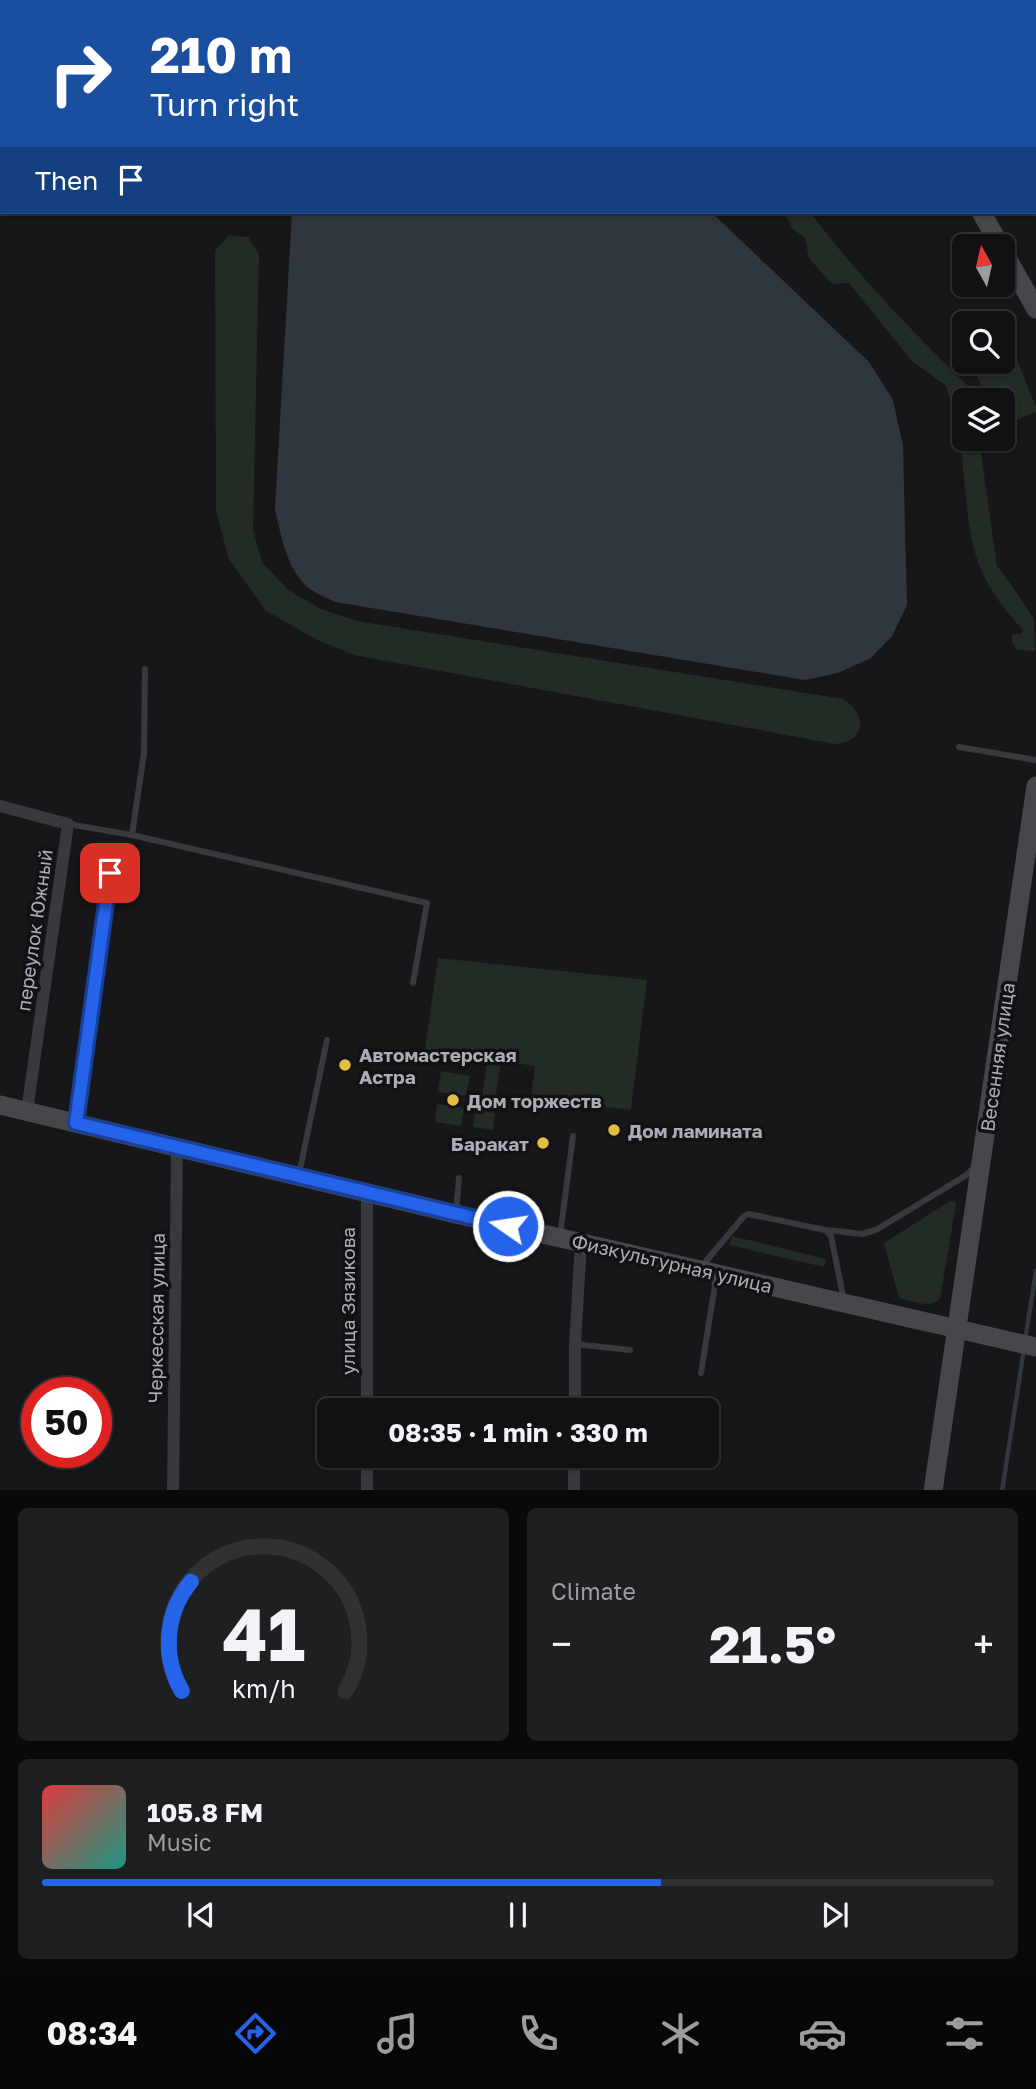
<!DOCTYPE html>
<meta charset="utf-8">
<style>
body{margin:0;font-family:"Golos Text",sans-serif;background:#1e1f21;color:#f1f3f6;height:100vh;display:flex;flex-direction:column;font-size:26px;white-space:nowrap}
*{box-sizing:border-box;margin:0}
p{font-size:23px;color:#9c9da0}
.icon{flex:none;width:38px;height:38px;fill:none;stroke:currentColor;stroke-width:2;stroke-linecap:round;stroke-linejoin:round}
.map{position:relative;height:1490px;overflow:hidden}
.side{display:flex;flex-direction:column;gap:18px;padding:18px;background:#09090a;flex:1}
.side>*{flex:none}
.banner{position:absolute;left:0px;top:0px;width:1036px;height:214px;box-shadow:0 2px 5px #0004,0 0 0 2px #303133;background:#1a4fa0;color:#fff;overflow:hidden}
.needle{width:46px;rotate:352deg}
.fabs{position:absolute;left:952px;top:234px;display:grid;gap:14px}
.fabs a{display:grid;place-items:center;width:63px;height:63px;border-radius:10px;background:#111113;box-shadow:0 2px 5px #0004,0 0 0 2px #303133;font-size:35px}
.speed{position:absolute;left:21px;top:1377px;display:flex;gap:14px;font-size:35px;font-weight:700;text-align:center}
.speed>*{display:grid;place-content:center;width:91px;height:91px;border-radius:50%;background:#111113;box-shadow:0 2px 5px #0004,0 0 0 2px #303133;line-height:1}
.speed .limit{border:10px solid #d22;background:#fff;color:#111}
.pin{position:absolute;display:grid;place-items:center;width:60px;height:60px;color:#fff;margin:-30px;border-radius:14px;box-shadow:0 4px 10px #0006}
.me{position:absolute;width:77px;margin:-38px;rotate:283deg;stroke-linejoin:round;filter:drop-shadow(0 0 5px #0008)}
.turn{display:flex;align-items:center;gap:24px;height:147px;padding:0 35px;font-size:32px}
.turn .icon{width:91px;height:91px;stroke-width:2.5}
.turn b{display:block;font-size:49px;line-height:60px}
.then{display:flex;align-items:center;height:66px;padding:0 35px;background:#0003;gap:14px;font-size:26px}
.big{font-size:52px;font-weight:700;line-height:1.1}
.side .widget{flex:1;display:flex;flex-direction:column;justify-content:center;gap:10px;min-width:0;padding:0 24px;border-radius:10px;background:#1e1f21}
.side .dial{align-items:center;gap:0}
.dial svg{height:182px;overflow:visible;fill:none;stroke:#303133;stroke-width:7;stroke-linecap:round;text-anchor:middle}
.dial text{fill:#f1f3f6;stroke:none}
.song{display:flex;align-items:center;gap:21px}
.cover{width:84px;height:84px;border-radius:10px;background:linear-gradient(135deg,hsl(0 70% 55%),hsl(170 70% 35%))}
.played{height:7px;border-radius:4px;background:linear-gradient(90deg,#2563eb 65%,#303133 65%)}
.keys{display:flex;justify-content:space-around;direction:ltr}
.heat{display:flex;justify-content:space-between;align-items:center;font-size:38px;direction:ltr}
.side .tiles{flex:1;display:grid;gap:18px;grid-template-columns:1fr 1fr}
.widget:last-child{grid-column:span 2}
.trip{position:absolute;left:317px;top:1398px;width:402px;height:70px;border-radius:10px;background:#111113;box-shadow:0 2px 5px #0004,0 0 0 2px #303133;font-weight:700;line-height:70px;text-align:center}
.menu{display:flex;height:112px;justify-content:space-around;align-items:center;background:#070708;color:#9c9da0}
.menu .icon{width:49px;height:49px}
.menu .active{color:#2563eb}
.menu b{font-size:32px;color:#f1f3f6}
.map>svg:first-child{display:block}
.green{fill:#232b25}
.water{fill:#30363e}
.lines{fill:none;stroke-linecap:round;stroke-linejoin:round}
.stream{stroke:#30363e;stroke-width:4.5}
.lane{stroke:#38393e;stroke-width:6}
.street{stroke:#38393e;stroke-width:12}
.secondary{stroke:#46474d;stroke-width:19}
.route-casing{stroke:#184099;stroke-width:18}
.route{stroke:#2563eb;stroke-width:12}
.poi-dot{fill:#e5bd43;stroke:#121214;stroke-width:2.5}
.labels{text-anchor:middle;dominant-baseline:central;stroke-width:7;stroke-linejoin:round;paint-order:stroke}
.street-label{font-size:19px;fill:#aaadb8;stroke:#121214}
.poi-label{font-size:19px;font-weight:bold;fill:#aaadb8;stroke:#121214;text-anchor:start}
</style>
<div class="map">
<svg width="1036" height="1491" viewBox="0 0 1036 1491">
<rect width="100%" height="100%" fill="#171719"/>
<!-- green -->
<g class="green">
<path d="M783,212H810C858,276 913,332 970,388L969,401H964V439H979L997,566L1012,586L1034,619L1035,651L1017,650L1012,642V634H1021L1023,630C1006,612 989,590 980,567C970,545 966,501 964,477C961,457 964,437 956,418L962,403L950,399L946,386L911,360L849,283L834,284L829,281L809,258L805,238L793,229Z"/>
<path d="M229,235L248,237L259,254L253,530L262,562L287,589L321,609L357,621L843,699C867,713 867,742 835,744L354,655L317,640L265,610L229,559L216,511L215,251Z"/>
<polygon points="1003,325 1036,407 1036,412 1003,425 1003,401 987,401 972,362 1003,362"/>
<polygon points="438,958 647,980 631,1110 531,1097 535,1066 501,1061 495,1101 482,1099 487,1059 425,1050"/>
<polygon points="441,1071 470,1076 466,1096 438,1092"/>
<polygon points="437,1104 464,1108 461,1126 435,1122"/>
<polygon points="476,1110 495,1113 493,1130 473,1127"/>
<path d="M950,1201H954L956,1204L940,1299C931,1309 911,1301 899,1298L884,1243Z"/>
<polygon points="732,1236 826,1259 824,1267 729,1245"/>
</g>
<!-- water -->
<path class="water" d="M292,212H711L869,362L893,400L903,446L907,605L892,636L871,658L838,673L805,680L335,602C327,598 317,594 310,589C287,571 281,536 275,509Z"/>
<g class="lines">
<!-- stream -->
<g class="stream">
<polyline points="1025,1341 1036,1271"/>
<polyline points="1002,1491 1024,1349"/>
</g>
<!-- lane -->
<g class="lane">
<polyline points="959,747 1036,760"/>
<polyline points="68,824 132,835 427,903 413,983"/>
<polyline points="132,835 144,753 145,669"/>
<polyline points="76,1121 110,873"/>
<polyline points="299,1174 327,1040"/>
<polyline points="456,1212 459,1178"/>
<polyline points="827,1230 862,1234 876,1230 965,1176 975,1167"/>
<polyline points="560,1236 573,1136"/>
<polyline points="702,1266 744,1216 749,1214 825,1230 831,1236 844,1301"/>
<polyline points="575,1344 630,1350"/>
<polyline points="701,1373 715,1285 713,1276"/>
</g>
<!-- street -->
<g class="street">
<polyline points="1034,48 1036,47"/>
<polyline points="0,806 68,824 27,1111"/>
<polyline points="367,1192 367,1410"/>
<polyline points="575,1410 575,1344 581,1243"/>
<polyline points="367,1456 367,1491"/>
<polyline points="173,1491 177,1147"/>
<polyline points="574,1491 574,1456"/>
</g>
<!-- secondary -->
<g class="secondary">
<polyline points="854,0 855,2"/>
<polyline points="981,212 1001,247"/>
<polyline points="1003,251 1036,309"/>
<polyline points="0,1105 456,1214 1036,1347"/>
<polyline points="933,1491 1036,786"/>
</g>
</g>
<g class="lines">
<!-- route casing -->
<g class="route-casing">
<polyline id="route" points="110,873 76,1123 508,1226"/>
</g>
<!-- route -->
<use href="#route" class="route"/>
</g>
<!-- markers -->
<g class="poi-dot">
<circle cx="345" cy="1065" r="7"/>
<circle cx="453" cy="1100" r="7"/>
<circle cx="614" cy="1130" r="7"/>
<circle cx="543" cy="1143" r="7"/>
</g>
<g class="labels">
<!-- street labels -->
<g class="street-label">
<text transform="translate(34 930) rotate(-82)">переулок Южный</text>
<text transform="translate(997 1057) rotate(-82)">Весенняя улица</text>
<text transform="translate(672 1263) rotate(13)">Физкультурная улица</text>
<text transform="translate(347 1301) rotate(-90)">улица Зязикова</text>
<text transform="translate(156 1318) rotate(-89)">Черкесская улица</text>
</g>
<!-- poi labels -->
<g class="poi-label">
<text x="359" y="1054">Автомастерская<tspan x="359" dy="22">Астра</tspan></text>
<text x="467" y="1100">Дом торжеств</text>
<text x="628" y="1130">Дом ламината</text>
<text x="529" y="1143" text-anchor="end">Баракат</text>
</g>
</g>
</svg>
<div class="fabs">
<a><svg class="needle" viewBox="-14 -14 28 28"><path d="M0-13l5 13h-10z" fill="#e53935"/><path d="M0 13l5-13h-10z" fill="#9c9da0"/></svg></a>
<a><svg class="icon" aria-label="search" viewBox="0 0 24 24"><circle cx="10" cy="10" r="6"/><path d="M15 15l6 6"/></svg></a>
<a><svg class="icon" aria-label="layers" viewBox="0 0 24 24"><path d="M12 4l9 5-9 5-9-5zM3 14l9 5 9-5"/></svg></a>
</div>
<div class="speed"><div class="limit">50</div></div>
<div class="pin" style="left:110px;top:873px;background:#d93025"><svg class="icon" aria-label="arrive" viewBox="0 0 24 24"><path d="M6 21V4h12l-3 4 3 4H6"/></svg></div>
<svg class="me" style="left:508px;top:1226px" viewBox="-20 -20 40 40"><circle r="17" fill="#2563eb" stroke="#fff" stroke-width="3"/><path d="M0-11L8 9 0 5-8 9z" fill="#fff"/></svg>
<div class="trip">08:35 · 1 min · 330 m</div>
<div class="banner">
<div class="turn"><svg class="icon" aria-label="right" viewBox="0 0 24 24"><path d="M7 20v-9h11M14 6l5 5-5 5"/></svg><div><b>210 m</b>Turn right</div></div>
<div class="then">Then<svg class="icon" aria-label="arrive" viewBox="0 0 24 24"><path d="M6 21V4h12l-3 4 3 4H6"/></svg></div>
</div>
</div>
<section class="side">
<div class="tiles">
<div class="widget dial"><svg viewBox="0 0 100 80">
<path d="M14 69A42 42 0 1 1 86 69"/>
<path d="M14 69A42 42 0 0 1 18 21" stroke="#2563eb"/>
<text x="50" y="56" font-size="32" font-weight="700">41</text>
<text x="50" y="72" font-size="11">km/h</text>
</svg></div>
<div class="widget"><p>Climate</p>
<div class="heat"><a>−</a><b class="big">21.5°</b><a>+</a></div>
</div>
<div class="widget">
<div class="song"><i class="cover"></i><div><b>105.8 FM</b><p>Music</p></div></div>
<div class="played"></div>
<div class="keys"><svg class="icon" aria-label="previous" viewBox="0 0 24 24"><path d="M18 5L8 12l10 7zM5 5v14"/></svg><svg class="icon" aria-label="pause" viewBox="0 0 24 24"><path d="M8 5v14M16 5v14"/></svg><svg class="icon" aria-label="next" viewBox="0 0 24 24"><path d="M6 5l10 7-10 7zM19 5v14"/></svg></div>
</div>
</div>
</section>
<nav class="menu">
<b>08:34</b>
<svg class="icon active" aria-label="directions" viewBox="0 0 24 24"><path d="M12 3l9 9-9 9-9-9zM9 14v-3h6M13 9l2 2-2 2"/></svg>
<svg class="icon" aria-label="music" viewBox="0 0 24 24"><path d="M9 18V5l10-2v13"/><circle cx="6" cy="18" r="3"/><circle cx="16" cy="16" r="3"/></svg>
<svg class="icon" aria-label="phone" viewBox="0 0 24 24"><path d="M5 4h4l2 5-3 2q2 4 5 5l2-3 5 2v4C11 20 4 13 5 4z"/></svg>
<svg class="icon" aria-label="climate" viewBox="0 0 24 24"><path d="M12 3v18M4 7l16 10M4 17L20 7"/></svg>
<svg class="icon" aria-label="car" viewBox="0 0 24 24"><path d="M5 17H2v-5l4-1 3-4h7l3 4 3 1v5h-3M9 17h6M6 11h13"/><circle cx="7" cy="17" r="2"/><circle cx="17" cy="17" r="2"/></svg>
<svg class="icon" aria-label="filters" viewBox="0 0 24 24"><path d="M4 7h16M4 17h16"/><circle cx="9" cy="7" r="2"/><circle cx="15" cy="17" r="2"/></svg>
</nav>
